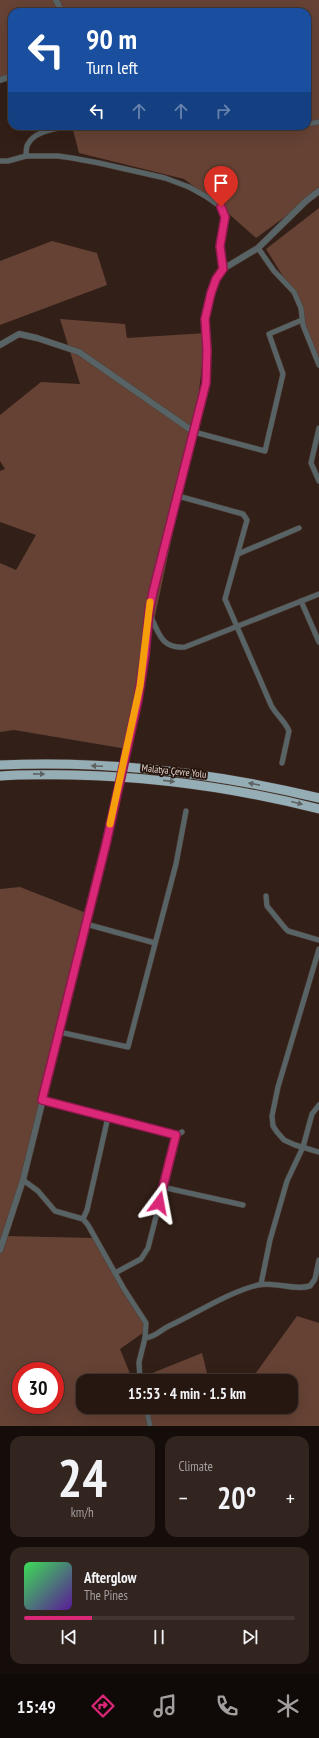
<!DOCTYPE html>
<meta charset="utf-8">
<style>
body{margin:0;font-family:"PT Sans Narrow",sans-serif;background:#32241f;color:#f1f3f6;height:100vh;display:flex;flex-direction:column;font-size:15px;white-space:nowrap}
*{box-sizing:border-box;margin:0}
p{font-size:13px;color:#a49f9f}
.icon{flex:none;width:22px;height:22px;fill:none;stroke:currentColor;stroke-width:2;stroke-linecap:round;stroke-linejoin:round}
.map{position:relative;height:1426px;overflow:hidden}
.panel{display:flex;flex-direction:column;gap:10px;padding:10px;background:#150d09;flex:1}
.panel>*{flex:none}
.hud{position:absolute;left:8px;top:8px;width:303px;height:122px;border-radius:12px;box-shadow:0 4px 16px #0002,0 0 0 1px #423631;background:#1a4fa0;color:#fff;overflow:hidden}
.speed{position:absolute;left:12px;top:1362px;display:flex;gap:8px;font-size:20px;font-weight:700;text-align:center}
.speed>*{display:grid;place-content:center;width:52px;height:52px;border-radius:50%;background:#261711;box-shadow:0 4px 16px #0002,0 0 0 1px #423631;line-height:1}
.speed .limit{border:6px solid #d22;background:#fff;color:#111}
.pin{position:absolute;display:grid;place-items:center;width:34px;height:34px;color:#fff;margin:-41px -17px;border-radius:50% 50% 50% 0;rotate:-45deg;box-shadow:0 0 4px #0007}
.pin .icon{rotate:45deg}
.me{position:absolute;width:44px;margin:-22px;rotate:13deg;stroke-linejoin:round;filter:drop-shadow(0 0 3px #0008)}
.turn{display:flex;align-items:center;gap:14px;height:84px;padding:0 12px;font-size:18px}
.turn .icon{width:52px;height:52px;stroke-width:2.5}
.turn b{display:block;font-size:28px;line-height:34px}
.lanes{display:flex;align-items:center;height:38px;padding:0 12px;background:#0003;justify-content:center;gap:20px;direction:ltr}
.lanes .off{opacity:.35}
.big{font-size:30px;font-weight:600;line-height:1.1}
.panel .widget{flex:1;display:flex;flex-direction:column;justify-content:center;gap:6px;min-width:0;padding:0 14px;border-radius:12px;background:#32241f}
.panel .dial{align-items:center;gap:0}
.dial b{font-size:52px;line-height:1}
.song{display:flex;align-items:center;gap:12px}
.cover{width:48px;height:48px;border-radius:6px;background:linear-gradient(135deg,hsl(130 70% 55%),hsl(270 70% 35%))}
.played{height:4px;border-radius:2px;background:linear-gradient(90deg,#db2777 25%,#423631 25%)}
.keys{display:flex;justify-content:space-around;direction:ltr}
.heat{display:flex;justify-content:space-between;align-items:center;font-size:22px;direction:ltr}
.panel .tiles{flex:1;display:grid;gap:10px;grid-template-columns:1fr 1fr}
.widget:last-child{grid-column:span 2}
.trip{position:absolute;left:76px;top:1374px;width:222px;height:40px;border-radius:12px;background:#261711;box-shadow:0 4px 16px #0002,0 0 0 1px #423631;font-weight:600;line-height:40px;text-align:center}
.menu{display:flex;height:64px;justify-content:space-around;align-items:center;background:#0f0907;color:#a49f9f}
.menu .icon{width:28px;height:28px}
.menu .on{color:#db2777}
.menu b{font-size:18px;color:#f1f3f6}
.map>svg:first-child{display:block}
.green{fill:#654234;fill-rule:evenodd}
.lines{fill:none;stroke-linecap:round;stroke-linejoin:round}
.minor-casing{stroke:#4e3c34;stroke-width:6}
.tertiary-casing{stroke:#4e3c34;stroke-width:7}
.trunk-casing{stroke:#4e3c34;stroke-width:10}
.minor{stroke:#586366;stroke-width:5}
.tertiary{stroke:#586366;stroke-width:6}
.trunk{stroke:#95aeb6;stroke-width:9}
.tertiary-bridge-casing{stroke:#4e3c34;stroke-width:7;stroke-linecap:butt}
.tertiary-bridge{stroke:#586366;stroke-width:6}
.oneway{fill:#5e6262}
.route-casing{stroke:#8e194d;stroke-width:10}
.route{stroke:#db2777;stroke-width:7}
.slow{stroke:#f59e0b;stroke-width:7}
.labels{text-anchor:middle;dominant-baseline:central;stroke-width:4;stroke-linejoin:round;paint-order:stroke}
.street-label{font-size:10px;fill:#e0d3ce;stroke:#27150e}
</style>
<div class="map">
<svg width="319" height="1426" viewBox="0 0 319 1426">
<rect width="100%" height="100%" fill="#321f17"/>
<!-- green -->
<g class="green">
<polygon points="0,0 319,0 319,192 256,238 221,207 184,179 79,153 72,126 307,126 307,12 12,12 12,77 0,81"/>
<polygon points="319,208 319,364 297,299 266,249"/>
<polygon points="52,241 97,253 107,285 0,325 0,261"/>
<polygon points="60,319 125,324 127,338 206,333 194,432 127,749 14,730 0,732 0,563 16,570 36,535 0,522 0,471 5,469 0,461 0,415 41,382 80,384"/>
<polygon points="20,887 89,914 16,1204 0,1248 0,889"/>
<path d="M5,1236L95,1238L147,1330L120,1349L133,1381H83V1407H291V1381H250L297,1316L319,1323V1426H0V1250ZM21,1371H55V1405H21Z"/>
<polygon points="202,1353 209,1381 140,1381 140,1378"/>
</g>
<g class="lines">
<!-- minor casing -->
<g class="minor-casing">
<g id="minor">
<polyline points="307,124 319,122"/>
<path d="M26,156C26,152 26,147 28,144C34,131 56,129 68,126"/>
<polyline points="0,161 8,161 26,156 58,156 72,158 99,163 165,178 189,187 207,197 221,207 225,217 220,245 223,269"/>
<polyline points="258,248 274,271 294,292 301,308 303,325 319,365"/>
<polyline points="319,428 311,463 319,481"/>
<polyline points="194,432 265,451 283,374 269,334 302,320"/>
<path d="M178,496L243,514L247,520L225,599L271,705C276,715 285,721 289,731L282,763"/>
<polyline points="238,554 299,528"/>
<polyline points="301,601 319,642"/>
<path d="M149,613C159,632 160,649 185,647L319,594"/>
<polyline points="266,896 267,906 285,928 288,931 319,940"/>
<polyline points="86,924 155,943"/>
<polyline points="319,949 278,1087 272,1116 273,1126 277,1132 284,1140 295,1145 319,1152"/>
<polyline points="59,1032 128,1047 176,864 186,811"/>
<polyline points="42,1100 108,1117 87,1210 83,1219"/>
<polyline points="108,1117 177,1135 148,1248 141,1259 115,1273"/>
<polyline points="177,1135 182,1132"/>
<polyline points="23,1180 38,1191 55,1211 83,1219 88,1225 124,1289 146,1323 145,1338 139,1362 140,1381"/>
<polyline points="162,1187 243,1205"/>
<polyline points="261,1284 270,1240 287,1181 303,1147 312,1114 319,1105"/>
<path d="M145,1338C156,1337 160,1330 169,1326C197,1313 229,1292 258,1285C276,1281 293,1291 310,1286L315,1279L319,1260"/>
<polyline points="146,1407 150,1426"/>
</g>
</g>
<!-- tertiary casing -->
<g class="tertiary-casing">
<g id="tertiary">
<polyline points="56,0 62,12"/>
<polyline points="0,80 12,76"/>
<polyline points="0,345 19,334 37,338 79,352 194,432"/>
<polyline points="127,749 142,673 149,612 153,592 206,383 207,350 205,319 216,279 223,269 258,248 306,201 319,191"/>
<polyline points="0,1250 23,1180 106,844 116,796"/>
</g>
</g>
<!-- trunk casing -->
<g class="trunk-casing">
<g id="trunk">
<path d="M0,765C107,760 215,773 319,798"/>
<path d="M0,776C24,774 48,775 73,775C158,777 237,788 319,809"/>
</g>
</g>
<!-- minor -->
<use href="#minor" class="minor"/>
<!-- tertiary -->
<use href="#tertiary" class="tertiary"/>
<!-- trunk -->
<use href="#trunk" class="trunk"/>
<!-- tertiary-bridge casing -->
<g class="tertiary-bridge-casing">
<polyline id="tertiary-bridge" points="116,796 127,749"/>
</g>
<!-- tertiary-bridge -->
<use href="#tertiary-bridge" class="tertiary-bridge"/>
</g>
<!-- one-way arrows -->
<defs><path id="oneway-solid" d="M-6-.8H1V-3.2L6.5 0L1 3.2V.8H-6Z"/></defs>
<g class="oneway">
<use href="#oneway-solid" transform="translate(97 766) rotate(-178)"/>
<use href="#oneway-solid" transform="translate(39 774) rotate(1)"/>
<use href="#oneway-solid" transform="translate(169 781) rotate(6)"/>
<use href="#oneway-solid" transform="translate(254 784) rotate(-169)"/>
<use href="#oneway-solid" transform="translate(297 803) rotate(14)"/>
</g>
<g class="lines">
<!-- route casing -->
<g class="route-casing">
<polyline id="route" points="159,1203 176,1135 42,1100 106,844 138,700 145,655 149,612 153,592 206,383 207,350 205,319 211,293 216,279 223,269 220,246 225,217 221,207"/>
</g>
<!-- route -->
<use href="#route" class="route"/>
<!-- slow -->
<polyline class="slow" points="110,824 140,686 150,602"/>
</g>
<g class="labels">
<!-- street labels -->
<g class="street-label">
<text transform="translate(174 771) rotate(6)">Malatya Çevre Yolu</text>
</g>
</g>
</svg>
<div class="speed"><div class="limit">30</div></div>
<div class="pin" style="left:221px;top:207px;background:#d93025"><svg class="icon" aria-label="arrive" viewBox="0 0 24 24"><path d="M6 21V4h12l-3 4 3 4H6"/></svg></div>
<svg class="me" style="left:159px;top:1203px" viewBox="-20 -20 40 40"><path d="M0-17L14 15 0 8-14 15z" fill="#db2777" stroke="#fff" stroke-width="4"/></svg>
<div class="trip">15:53 · 4 min · 1.5 km</div>
<div class="hud">
<div class="turn"><svg class="icon" aria-label="left" viewBox="0 0 24 24"><path d="M17 20v-9H6M10 6l-5 5 5 5"/></svg><div><b>90 m</b>Turn left</div></div>
<div class="lanes"><svg class="icon" aria-label="left" viewBox="0 0 24 24"><path d="M17 20v-9H6M10 6l-5 5 5 5"/></svg><svg class="icon off" aria-label="ahead" viewBox="0 0 24 24"><path d="M12 20V5M6 11l6-6 6 6"/></svg><svg class="icon off" aria-label="ahead" viewBox="0 0 24 24"><path d="M12 20V5M6 11l6-6 6 6"/></svg><svg class="icon off" aria-label="right" viewBox="0 0 24 24"><path d="M7 20v-9h11M14 6l5 5-5 5"/></svg></div>
</div>
</div>
<section class="panel">
<div class="tiles">
<div class="widget dial"><b>24</b><p>km/h</p></div>
<div class="widget"><p>Climate</p>
<div class="heat"><a>−</a><b class="big">20°</b><a>+</a></div>
</div>
<div class="widget">
<div class="song"><i class="cover"></i><div><b>Afterglow</b><p>The Pines</p></div></div>
<div class="played"></div>
<div class="keys"><svg class="icon" aria-label="previous" viewBox="0 0 24 24"><path d="M18 5L8 12l10 7zM5 5v14"/></svg><svg class="icon" aria-label="pause" viewBox="0 0 24 24"><path d="M8 5v14M16 5v14"/></svg><svg class="icon" aria-label="next" viewBox="0 0 24 24"><path d="M6 5l10 7-10 7zM19 5v14"/></svg></div>
</div>
</div>
</section>
<nav class="menu">
<b>15:49</b>
<svg class="icon on" aria-label="directions" viewBox="0 0 24 24"><path d="M12 3l9 9-9 9-9-9zM9 14v-3h6M13 9l2 2-2 2"/></svg>
<svg class="icon" aria-label="music" viewBox="0 0 24 24"><path d="M9 18V5l10-2v13"/><circle cx="6" cy="18" r="3"/><circle cx="16" cy="16" r="3"/></svg>
<svg class="icon" aria-label="phone" viewBox="0 0 24 24"><path d="M5 4h4l2 5-3 2q2 4 5 5l2-3 5 2v4C11 20 4 13 5 4z"/></svg>
<svg class="icon" aria-label="climate" viewBox="0 0 24 24"><path d="M12 3v18M4 7l16 10M4 17L20 7"/></svg>
</nav>
